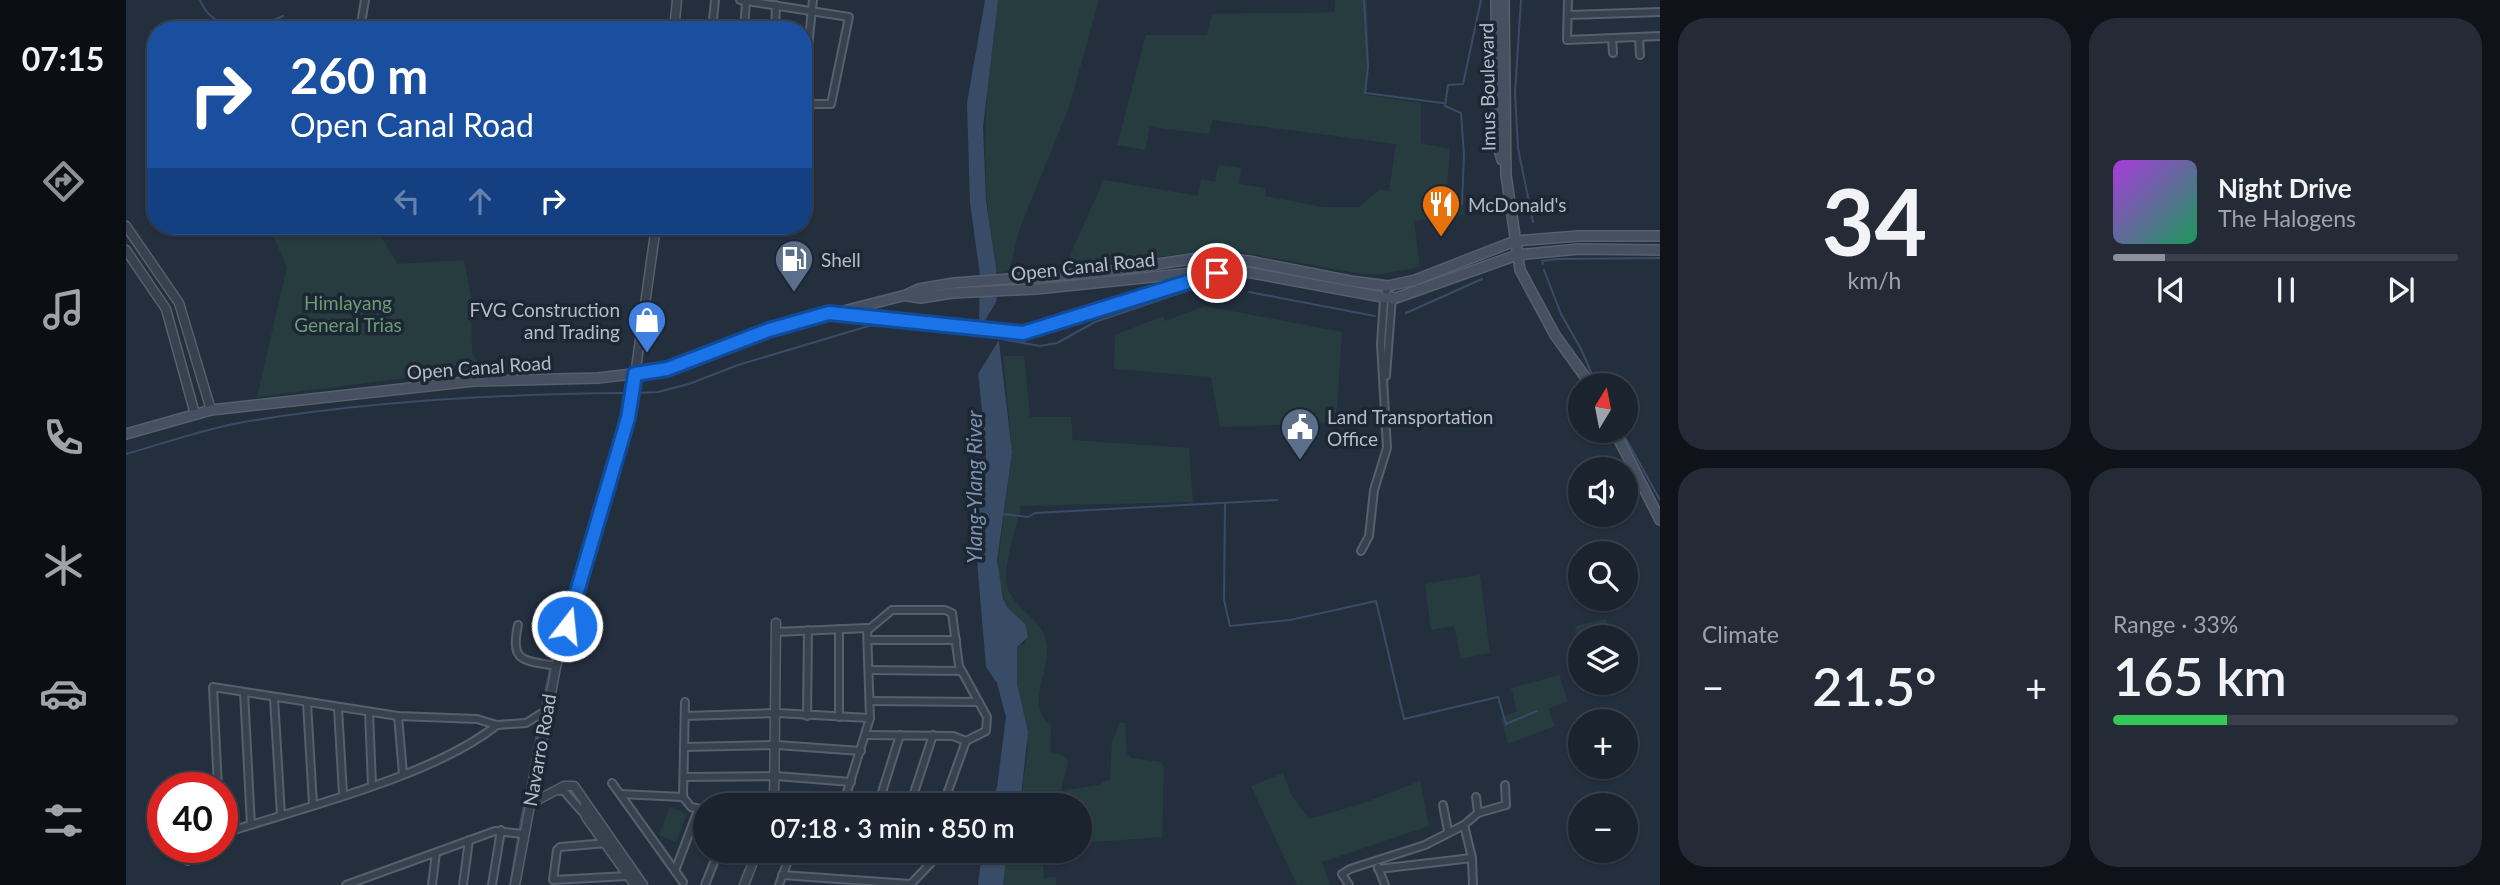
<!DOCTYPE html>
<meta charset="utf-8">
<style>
body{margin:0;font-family:Lato,sans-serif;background:#242b36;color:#f1f3f6;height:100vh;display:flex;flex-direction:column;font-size:26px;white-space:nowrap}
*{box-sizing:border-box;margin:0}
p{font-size:23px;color:#a0a4aa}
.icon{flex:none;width:38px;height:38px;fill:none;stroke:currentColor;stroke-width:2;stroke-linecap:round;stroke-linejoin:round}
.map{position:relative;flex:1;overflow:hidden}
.side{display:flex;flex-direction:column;gap:18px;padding:18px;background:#0f1319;width:840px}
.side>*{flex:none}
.hud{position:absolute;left:21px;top:21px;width:665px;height:214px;border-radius:28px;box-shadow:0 2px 5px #0004,0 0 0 2px #39404a;background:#1a4fa0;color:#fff;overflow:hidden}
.needle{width:46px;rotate:10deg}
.buttons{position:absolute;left:1442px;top:373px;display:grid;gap:14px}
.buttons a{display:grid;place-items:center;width:70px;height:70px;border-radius:50%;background:#1b232e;box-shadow:0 2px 5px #0004,0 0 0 2px #39404a;font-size:35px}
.speed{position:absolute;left:21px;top:772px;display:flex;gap:14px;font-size:35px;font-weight:700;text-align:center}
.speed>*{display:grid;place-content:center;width:91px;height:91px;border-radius:50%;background:#1b232e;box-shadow:0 2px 5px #0004,0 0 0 2px #39404a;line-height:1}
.speed .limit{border:10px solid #d22;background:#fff;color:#111}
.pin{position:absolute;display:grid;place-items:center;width:60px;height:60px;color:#fff;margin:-30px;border:4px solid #fff;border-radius:50%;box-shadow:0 2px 7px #0007}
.me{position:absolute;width:77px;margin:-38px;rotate:16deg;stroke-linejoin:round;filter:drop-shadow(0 0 5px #0008)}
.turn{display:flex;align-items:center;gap:24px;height:147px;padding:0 28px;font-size:32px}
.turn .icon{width:91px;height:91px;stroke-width:2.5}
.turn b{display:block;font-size:49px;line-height:60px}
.lanes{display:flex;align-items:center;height:66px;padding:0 28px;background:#0003;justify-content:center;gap:35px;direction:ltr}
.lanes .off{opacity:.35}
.big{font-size:52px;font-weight:600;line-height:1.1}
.side .tile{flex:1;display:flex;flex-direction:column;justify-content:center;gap:10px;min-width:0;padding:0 24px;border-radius:28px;background:#242b36}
.side .dial{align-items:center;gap:0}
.dial b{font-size:91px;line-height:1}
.song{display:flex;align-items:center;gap:21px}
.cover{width:84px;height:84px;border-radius:10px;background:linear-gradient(135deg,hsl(280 70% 55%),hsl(150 70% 35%))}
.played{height:7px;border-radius:4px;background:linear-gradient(90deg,#8c9099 15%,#39404a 15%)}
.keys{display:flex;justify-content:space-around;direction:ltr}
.heat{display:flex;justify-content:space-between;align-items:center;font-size:38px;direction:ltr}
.charge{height:10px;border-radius:5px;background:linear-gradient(90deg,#34c759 33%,#39404a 0)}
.side .tiles{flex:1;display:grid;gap:18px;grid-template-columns:repeat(2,1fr)}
.trip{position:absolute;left:567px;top:793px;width:399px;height:70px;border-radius:35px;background:#1b232e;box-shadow:0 2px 5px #0004,0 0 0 2px #39404a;font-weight:600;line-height:70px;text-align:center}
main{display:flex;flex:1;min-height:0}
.tabs{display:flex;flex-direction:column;width:126px;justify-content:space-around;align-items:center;background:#0b0e12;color:#a0a4aa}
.tabs .icon{width:49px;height:49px}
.tabs .on{color:#8c9099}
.tabs b{font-size:32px;color:#f1f3f6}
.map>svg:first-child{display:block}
.green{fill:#263c3f}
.water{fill:#394c67}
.pier{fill:#242f3e}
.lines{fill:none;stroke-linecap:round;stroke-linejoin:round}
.stream{stroke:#394c67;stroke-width:2}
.minor-casing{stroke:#565f6c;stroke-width:10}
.tertiary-casing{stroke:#565f6c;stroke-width:11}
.secondary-casing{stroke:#565f6c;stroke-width:12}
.minor{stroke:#38414e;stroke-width:6}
.tertiary{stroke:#38414e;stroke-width:8}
.secondary{stroke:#465061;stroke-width:9}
.route-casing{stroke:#114b97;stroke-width:18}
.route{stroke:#1a73e8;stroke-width:12}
.labels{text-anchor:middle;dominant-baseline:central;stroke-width:7;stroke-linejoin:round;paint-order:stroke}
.street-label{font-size:19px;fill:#b4bcc9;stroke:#1d2633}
.poi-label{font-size:19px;fill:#b4bcc9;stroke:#1d2633;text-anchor:start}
.park-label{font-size:19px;fill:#6b9a76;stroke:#1d2633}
.water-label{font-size:21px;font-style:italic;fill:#7c92b1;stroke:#1d2633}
</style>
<main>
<nav class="tabs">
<b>07:15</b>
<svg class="icon on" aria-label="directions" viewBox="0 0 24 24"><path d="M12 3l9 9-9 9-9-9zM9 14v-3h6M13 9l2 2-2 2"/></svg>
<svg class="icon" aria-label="music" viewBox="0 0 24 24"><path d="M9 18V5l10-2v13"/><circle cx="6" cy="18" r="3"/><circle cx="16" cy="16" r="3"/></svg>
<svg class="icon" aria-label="phone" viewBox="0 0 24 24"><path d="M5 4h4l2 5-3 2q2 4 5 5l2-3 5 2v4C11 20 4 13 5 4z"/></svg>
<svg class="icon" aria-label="climate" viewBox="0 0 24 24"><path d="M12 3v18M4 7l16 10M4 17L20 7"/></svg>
<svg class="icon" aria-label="car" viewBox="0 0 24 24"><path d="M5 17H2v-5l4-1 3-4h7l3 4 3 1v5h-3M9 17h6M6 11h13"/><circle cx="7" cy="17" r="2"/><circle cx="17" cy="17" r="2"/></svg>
<svg class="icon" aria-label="filters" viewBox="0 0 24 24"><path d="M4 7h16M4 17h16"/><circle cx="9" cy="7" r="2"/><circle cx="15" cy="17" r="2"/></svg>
</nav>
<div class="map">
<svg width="1534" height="885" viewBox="0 0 1534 885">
<rect width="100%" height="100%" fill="#242f3e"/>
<!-- green -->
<g class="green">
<path d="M872,0H973L943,107L894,228L883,271L870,273C854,178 857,94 872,0Z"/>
<polygon points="1209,0 1241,0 1243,61 1240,95 1295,103 1295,143 1324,149 1320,200 1337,204 1338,215 1288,221 1294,267 1257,274 1235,274 1099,249 938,268 978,180 1072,196 1075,179 1089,182 1092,165 1115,168 1113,184 1139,188 1139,196 1197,207 1233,207 1253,190 1263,191 1270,144 1086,120 1083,134 1024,127 1019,150 991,145 1020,35 1081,35 1086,14 1209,12"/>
<polygon points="159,226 248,226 272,264 338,260 345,298 346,353 358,372 343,374 342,370 131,397 161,267 146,233"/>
<polygon points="1079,306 1216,332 1210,423 1094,427 1085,377 988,369 989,335 1037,316 1039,321"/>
<path d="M877,356H898L904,417H945L947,440L1063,448L1067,502L895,506C890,529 880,556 880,580C881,607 919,617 921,646C923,673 899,708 925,725L924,751L940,757L942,762L935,791L972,785L984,779L986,742L994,723H999L1001,754L1005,758L1035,762L1038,768L1036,837L954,843V805H894L902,747L891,684V647L899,643V624L881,607L871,571L886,452Z"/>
<polygon points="1354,575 1364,653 1335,659 1328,626 1305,630 1299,584"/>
<polygon points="1480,619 1486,637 1454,637 1454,645 1449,626"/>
<polygon points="1433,675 1442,701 1422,709 1429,726 1382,744 1375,718 1391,711 1385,688"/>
<polygon points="1157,773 1166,796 1183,819 1235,804 1294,781 1303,826 1196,862 1204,885 1171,885 1125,786"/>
<polygon points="544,807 561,814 550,842 533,835"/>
<polygon points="881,851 916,851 918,878 930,877 930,885 877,885"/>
</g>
<!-- water -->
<g class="water">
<polygon points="859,0 872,0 857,127 860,201 870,269 871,325 886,452 871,561 877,598 881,607 899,624 902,637 891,647 891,684 902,732 894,805 865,805 871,787 880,717 871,683 860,667 851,560 851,512 856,502 860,452 852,371 854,275 844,203 841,103"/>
<polygon points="856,851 881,851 877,885 852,885"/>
</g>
<!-- pier -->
<polygon class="pier" points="874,275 876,335 849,379 847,341 873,297 850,297 851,276"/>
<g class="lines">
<!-- stream -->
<g class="stream">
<path d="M74,0C88,35 130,29 157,16"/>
<polyline points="1238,0 1242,67 1239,93 1317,103"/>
<polyline points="1395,0 1389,93 1392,148 1407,222"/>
<polyline points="1336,204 1338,155 1335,113 1319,106 1322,85 1337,84 1355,0"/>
<polyline points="1417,264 1416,261 1431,259 1534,258"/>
<polyline points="1418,270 1435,314 1455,349 1470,384"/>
<polyline points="1123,292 1249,316"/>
<polyline points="1280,313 1356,279"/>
<polyline points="836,333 852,336"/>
<polyline points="875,339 914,346 931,343 969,322 1072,287 1108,289"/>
<polyline points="512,393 532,392 563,384 612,365 746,325 825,332"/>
<polyline points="1495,430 1534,500"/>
<path d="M0,454C39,443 78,429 118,422C244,401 371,394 499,393"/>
<polyline points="1099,504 1098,600 1104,626 1164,620 1250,601 1278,719 1372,697 1380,724 1411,711"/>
<polyline points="876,514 902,517 909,513 1151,500"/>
<polyline points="425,663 465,531"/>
<polyline points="415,711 424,669"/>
<polyline points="393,832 414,717"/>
<polyline points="384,885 392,837"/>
</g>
<!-- minor casing -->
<g class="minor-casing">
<g id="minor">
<polyline points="614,0 723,17 705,104 677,104"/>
<polyline points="1442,0 1441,40 1534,36"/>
<polyline points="1442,15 1534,12"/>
<polyline points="234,30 239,0"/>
<polyline points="586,30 589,0"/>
<polyline points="618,30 620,1"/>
<polyline points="649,30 650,5"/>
<polyline points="1513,37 1514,55"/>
<polyline points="1486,38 1487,53"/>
<polyline points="677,95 687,0"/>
<polyline points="715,314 897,333 1089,274"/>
<polyline points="1260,376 1266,296"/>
<polyline points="1235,551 1243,536 1248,490 1261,448 1255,344 1258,299 1262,286"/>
<path d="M392,625C384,663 397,660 430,666"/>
<polyline points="742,630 766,610 819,610 826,613 833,666 861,717 860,731 840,741 817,805"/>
<polyline points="743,640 830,640"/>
<polyline points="743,670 835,671"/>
<polyline points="118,692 125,825"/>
<polyline points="148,698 155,815"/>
<polyline points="744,701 853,702"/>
<polyline points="559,702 557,797 565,807 579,810"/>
<polyline points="181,703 187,804"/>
<polyline points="212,708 217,794"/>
<polyline points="243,712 246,785"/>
<polyline points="272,716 277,774"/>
<polyline points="559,716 651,713 744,718 741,628 650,632"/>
<polyline points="681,716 682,630"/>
<polyline points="713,717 713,629"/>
<polyline points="741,735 827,736 840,741"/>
<polyline points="559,747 651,745 735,751"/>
<polyline points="558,777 650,776 725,782"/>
<polyline points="486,783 557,882"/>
<polyline points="92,788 87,687 272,716 351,719 371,725 400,723 421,710"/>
<polyline points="433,791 437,790 459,815"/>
<polyline points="494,794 557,797"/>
<polyline points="1350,797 1352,813"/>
<polyline points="717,805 744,718"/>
<polyline points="752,805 774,735"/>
<polyline points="784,805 807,735"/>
<polyline points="1317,805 1322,831"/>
<path d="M96,834C175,808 308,776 371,725"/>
<polyline points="481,843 434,847 431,850 427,880 501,876"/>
<polyline points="788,850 816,852"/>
<polyline points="62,861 63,847"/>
<polyline points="1252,867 1259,885"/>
<polyline points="1252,869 1346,858"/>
<polyline points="549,871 572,810"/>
<polyline points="656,875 784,884"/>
<polyline points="220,885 369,831 397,834"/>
<polyline points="306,885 310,853"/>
<polyline points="337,885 343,840"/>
<polyline points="366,885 375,830"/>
<polyline points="579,885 593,850"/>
<polyline points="653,885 666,850"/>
<polyline points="784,885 817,850"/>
<polyline points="1223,885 1216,874 1224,869 1299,845 1338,825"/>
<polyline points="1347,885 1346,858 1338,825 1352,813 1380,805 1379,785"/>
</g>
</g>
<!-- tertiary casing -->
<g class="tertiary-casing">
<g id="tertiary">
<polyline points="548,30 551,0"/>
<polyline points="0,226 53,303 85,410"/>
<polyline points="0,250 40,309 69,414"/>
<polyline points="459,802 460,817 509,885"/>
<polyline points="404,804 438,786 448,786 517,885"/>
<polyline points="648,805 650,623"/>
<polyline points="389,885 430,667 505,404 530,226"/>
<polyline points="618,885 632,850"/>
</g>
</g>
<!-- secondary casing -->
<g class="secondary-casing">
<g id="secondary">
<polyline points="1370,0 1371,143 1376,160"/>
<polyline points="1378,0 1380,175 1394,270 1429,335 1465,385"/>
<polyline points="781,296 795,298 826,293 910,289 1104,269 1267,299 1391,255 1453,249 1534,250"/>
<polyline points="1488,430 1534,520"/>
<polyline points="0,434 85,410 348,381 472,378 531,371 643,330 780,295 793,289 828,283 977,272 1079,257 1123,261 1224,281 1262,286 1289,280 1389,241 1453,236 1534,236"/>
</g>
</g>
<!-- minor -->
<use href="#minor" class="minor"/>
<!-- tertiary -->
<use href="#tertiary" class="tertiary"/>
<!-- secondary -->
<use href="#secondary" class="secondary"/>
</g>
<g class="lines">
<!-- route casing -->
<g class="route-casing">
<polyline id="route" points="441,626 502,418 509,374 541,369 643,330 703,313 897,333 1091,273"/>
</g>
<!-- route -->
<use href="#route" class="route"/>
</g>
<!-- icons -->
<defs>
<g id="restaurant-pin" transform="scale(2.0125)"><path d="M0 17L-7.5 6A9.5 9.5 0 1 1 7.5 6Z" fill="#e8710a" stroke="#1d2633"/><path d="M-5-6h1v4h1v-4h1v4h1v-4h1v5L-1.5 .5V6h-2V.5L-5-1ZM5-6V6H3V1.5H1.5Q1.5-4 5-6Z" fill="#fff"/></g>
<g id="fuel-pin" transform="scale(2.0125)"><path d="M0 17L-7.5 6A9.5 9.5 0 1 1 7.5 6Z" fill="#5c6f8a" stroke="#1d2633"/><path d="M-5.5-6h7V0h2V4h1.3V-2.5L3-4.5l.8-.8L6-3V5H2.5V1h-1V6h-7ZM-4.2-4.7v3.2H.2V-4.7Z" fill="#fff"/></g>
<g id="shop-pin" transform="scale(2.0125)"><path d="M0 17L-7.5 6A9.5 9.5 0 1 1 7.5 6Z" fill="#3f7fe0" stroke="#1d2633"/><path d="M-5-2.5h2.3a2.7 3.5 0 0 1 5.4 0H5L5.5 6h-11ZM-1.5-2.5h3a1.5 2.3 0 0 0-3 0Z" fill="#fff"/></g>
<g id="civic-pin" transform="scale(2.0125)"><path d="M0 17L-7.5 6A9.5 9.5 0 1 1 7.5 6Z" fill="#5c6f8a" stroke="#1d2633"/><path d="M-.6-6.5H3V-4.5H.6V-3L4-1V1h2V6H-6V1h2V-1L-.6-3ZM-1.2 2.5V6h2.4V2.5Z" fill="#fff"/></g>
</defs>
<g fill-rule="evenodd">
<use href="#restaurant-pin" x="1315" y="204"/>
<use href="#fuel-pin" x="668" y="259"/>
<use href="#shop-pin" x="521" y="320"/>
<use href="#civic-pin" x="1174" y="427"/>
</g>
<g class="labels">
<!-- street labels -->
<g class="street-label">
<text transform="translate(1361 87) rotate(-91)">Imus Boulevard</text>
<text transform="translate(957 266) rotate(-6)">Open Canal Road</text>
<text transform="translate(353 367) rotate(-4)">Open Canal Road</text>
<text transform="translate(413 750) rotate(-80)">Navarro Road</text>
</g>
<!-- poi labels -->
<g class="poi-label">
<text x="1342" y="204">McDonald's</text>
<text x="695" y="259">Shell</text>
<text x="494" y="309" text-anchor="end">FVG Construction<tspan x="494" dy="22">and Trading</tspan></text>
<text x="1201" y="416">Land Transportation<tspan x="1201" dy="22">Office</tspan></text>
</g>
<!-- park labels -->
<g class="park-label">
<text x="222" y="302">Himlayang<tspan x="222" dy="22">General Trias</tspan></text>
</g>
<!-- water labels -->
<g class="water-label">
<text transform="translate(847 487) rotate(-90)">Ylang-Ylang River</text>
</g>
</g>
</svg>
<div class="buttons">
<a><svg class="needle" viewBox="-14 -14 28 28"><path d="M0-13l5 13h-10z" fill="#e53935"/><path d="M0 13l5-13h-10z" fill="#a0a4aa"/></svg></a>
<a><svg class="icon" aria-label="sound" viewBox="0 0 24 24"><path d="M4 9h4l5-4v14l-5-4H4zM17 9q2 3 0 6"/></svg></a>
<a><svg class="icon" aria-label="search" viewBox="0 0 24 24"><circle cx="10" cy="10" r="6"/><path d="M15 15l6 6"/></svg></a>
<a><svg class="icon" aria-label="layers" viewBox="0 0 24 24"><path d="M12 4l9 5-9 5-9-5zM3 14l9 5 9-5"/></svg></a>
<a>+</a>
<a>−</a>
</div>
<div class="speed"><div class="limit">40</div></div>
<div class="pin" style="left:1091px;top:273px;background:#d93025"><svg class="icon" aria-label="arrive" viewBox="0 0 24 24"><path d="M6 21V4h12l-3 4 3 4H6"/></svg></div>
<svg class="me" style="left:441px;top:626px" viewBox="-20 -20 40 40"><circle r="17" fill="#1a73e8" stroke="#fff" stroke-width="3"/><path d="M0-11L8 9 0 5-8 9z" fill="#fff"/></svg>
<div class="trip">07:18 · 3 min · 850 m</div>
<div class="hud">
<div class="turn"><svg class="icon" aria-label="right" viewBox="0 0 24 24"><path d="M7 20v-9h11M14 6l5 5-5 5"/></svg><div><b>260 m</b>Open Canal Road</div></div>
<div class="lanes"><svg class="icon off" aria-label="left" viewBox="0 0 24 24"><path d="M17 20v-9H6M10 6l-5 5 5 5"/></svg><svg class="icon off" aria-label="ahead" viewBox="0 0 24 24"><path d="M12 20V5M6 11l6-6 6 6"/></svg><svg class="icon" aria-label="right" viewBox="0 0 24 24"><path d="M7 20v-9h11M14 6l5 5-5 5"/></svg></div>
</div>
</div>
<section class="side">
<div class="tiles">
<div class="tile dial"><b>34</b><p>km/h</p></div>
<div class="tile">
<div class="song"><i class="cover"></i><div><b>Night Drive</b><p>The Halogens</p></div></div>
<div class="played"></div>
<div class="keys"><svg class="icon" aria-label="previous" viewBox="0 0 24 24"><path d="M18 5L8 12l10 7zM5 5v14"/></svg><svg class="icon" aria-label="pause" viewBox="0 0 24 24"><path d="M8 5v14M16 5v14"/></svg><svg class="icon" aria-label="next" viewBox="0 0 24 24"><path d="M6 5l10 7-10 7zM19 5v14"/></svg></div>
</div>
<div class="tile"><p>Climate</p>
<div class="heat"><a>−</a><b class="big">21.5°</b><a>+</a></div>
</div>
<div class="tile"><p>Range · 33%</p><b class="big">165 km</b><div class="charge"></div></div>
</div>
</section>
</main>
